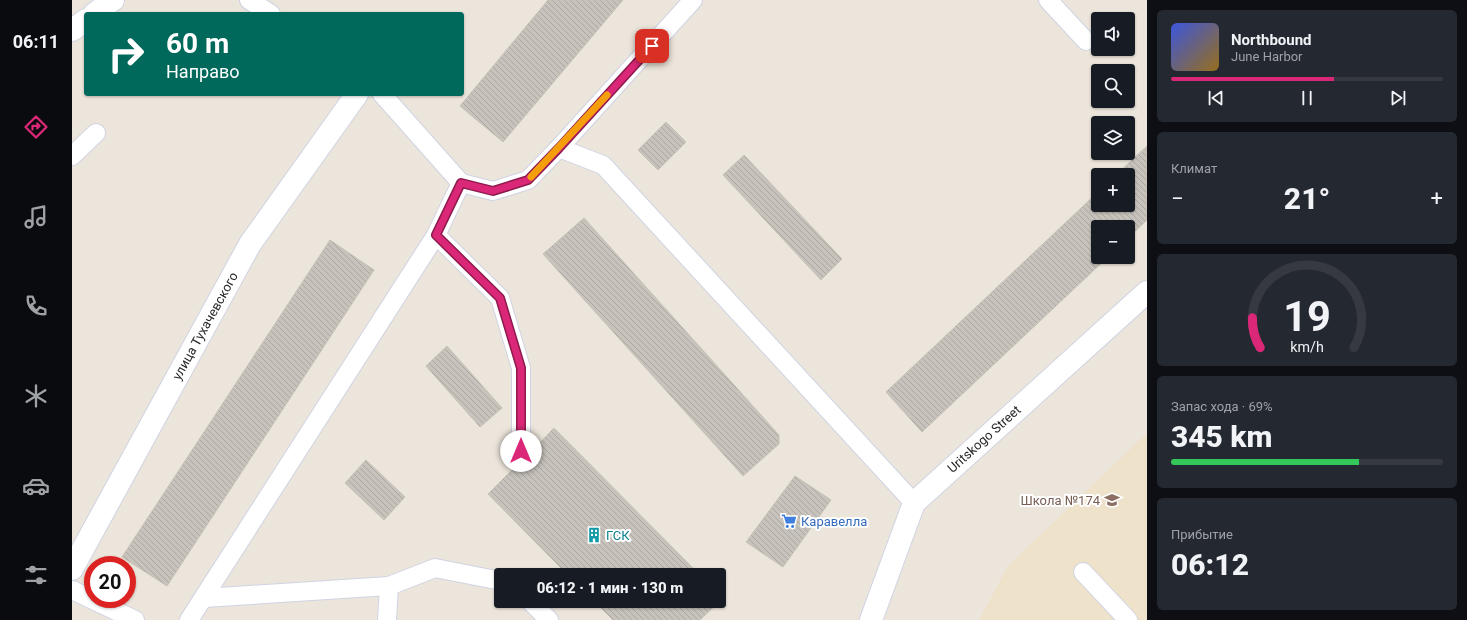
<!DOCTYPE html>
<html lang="ru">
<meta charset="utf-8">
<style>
body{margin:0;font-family:Roboto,sans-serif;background:#242831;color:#f1f3f6;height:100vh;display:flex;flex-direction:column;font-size:15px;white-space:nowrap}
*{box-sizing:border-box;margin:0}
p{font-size:13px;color:#9ea1a6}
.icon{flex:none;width:22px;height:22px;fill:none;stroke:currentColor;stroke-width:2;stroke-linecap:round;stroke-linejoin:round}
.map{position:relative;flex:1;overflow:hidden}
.panel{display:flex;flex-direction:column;gap:10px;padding:10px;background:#0d0f14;width:320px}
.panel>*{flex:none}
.hud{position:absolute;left:12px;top:12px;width:380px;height:84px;border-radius:4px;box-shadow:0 1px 3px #0004;background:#00695c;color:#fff;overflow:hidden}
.buttons{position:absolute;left:1019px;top:12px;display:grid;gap:8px}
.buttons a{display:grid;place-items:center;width:44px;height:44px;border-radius:4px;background:#171b24;box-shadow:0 1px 3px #0004;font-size:20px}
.speed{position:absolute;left:12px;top:556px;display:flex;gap:8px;font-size:20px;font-weight:700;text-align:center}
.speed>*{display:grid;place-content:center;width:52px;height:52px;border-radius:50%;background:#171b24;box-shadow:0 1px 3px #0004;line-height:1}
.speed .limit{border:6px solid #d22;background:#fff;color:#111}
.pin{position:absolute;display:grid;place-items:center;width:34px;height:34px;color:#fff;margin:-17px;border-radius:8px;box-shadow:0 2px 6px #0006}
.me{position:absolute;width:44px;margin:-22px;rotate:0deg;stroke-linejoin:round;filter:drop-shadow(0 0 3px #0008)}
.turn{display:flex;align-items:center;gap:14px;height:84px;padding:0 16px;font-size:18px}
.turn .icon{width:52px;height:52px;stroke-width:2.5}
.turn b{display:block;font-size:28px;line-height:34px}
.big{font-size:30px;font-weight:800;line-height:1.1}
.panel .widget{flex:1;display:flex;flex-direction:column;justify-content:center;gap:6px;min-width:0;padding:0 14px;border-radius:6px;background:#242831}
.panel .dial{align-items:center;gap:0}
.dial svg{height:104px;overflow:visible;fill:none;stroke:#363941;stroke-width:7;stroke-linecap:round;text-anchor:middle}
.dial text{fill:#f1f3f6;stroke:none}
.song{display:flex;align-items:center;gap:12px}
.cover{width:48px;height:48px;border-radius:6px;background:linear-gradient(135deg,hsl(230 70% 55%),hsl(40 70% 35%))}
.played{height:4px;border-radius:2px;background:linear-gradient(90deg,#db2777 60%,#363941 60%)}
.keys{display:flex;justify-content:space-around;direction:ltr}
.heat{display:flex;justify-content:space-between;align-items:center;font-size:22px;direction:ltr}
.charge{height:6px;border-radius:3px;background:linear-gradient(90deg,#34c759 69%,#363941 0)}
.trip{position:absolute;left:422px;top:568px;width:232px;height:40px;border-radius:4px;background:#171b24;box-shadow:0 1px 3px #0004;font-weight:800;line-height:40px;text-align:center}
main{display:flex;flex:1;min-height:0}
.dock{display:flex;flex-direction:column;width:72px;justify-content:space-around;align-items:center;background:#090b0e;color:#9ea1a6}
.dock .icon{width:28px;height:28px}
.dock .selected{color:#db2777}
.dock b{font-size:18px;color:#f1f3f6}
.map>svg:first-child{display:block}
.education{fill:#eee2ca}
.building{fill:url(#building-back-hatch);stroke:#c7c1b5}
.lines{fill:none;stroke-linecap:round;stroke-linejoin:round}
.lane-casing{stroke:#d0d3e3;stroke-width:20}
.street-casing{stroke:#d0d3e3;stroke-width:24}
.secondary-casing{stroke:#d0d3e3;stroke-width:24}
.lane{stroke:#fff;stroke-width:18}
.street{stroke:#fff;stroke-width:22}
.secondary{stroke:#fff;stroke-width:22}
.route-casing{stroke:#8e194d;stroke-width:10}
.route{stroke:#db2777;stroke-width:7}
.slow{stroke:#f59e0b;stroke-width:7}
.labels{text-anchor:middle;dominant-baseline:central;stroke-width:4;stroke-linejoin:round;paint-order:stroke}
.street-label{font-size:13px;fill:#292929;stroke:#fff}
.education-label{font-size:13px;fill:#785e54;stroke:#fff;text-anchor:end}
.shop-label{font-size:13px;fill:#366cbe;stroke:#fff;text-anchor:start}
.culture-label{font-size:13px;fill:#0d838f;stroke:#fff;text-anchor:start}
</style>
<main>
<nav class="dock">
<b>06:11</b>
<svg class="icon selected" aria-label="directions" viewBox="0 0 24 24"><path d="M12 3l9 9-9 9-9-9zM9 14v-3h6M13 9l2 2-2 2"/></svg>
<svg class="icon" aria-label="music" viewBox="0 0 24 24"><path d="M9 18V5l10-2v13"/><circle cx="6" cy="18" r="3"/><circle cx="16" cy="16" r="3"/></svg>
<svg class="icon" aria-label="phone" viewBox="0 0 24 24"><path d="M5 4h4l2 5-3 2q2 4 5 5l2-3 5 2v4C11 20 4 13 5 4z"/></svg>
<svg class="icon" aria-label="climate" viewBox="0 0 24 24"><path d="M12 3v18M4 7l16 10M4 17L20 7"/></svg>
<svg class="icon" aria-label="car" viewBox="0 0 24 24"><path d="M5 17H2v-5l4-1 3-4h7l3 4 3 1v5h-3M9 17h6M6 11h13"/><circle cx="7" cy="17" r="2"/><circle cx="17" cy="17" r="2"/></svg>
<svg class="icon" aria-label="filters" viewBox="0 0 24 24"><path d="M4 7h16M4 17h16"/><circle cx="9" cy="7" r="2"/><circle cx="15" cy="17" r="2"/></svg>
</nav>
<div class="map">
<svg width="1075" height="620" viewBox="0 0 1075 620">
<defs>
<pattern id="building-back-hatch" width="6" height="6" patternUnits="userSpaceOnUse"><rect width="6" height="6" fill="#c7c2bb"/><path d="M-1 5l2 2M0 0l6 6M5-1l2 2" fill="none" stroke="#aba7a1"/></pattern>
</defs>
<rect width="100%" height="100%" fill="#ece5db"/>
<!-- education -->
<polygon class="education" points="1075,433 1075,620 907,620 936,566"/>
<!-- building -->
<g class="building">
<polygon points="476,0 551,0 431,142 388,106"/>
<polygon points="594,122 614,142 586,170 566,150"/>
<polygon points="1075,146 1075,220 1056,238 1056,227 1026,227 1026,257 1036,257 850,432 814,392 1026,192 1026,205 1056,205 1056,175 1044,175"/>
<polygon points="672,155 770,259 749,280 651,175"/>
<polygon points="512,218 707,435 707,444 671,476 471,254"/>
<polygon points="258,240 302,270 95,586 50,557"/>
<polygon points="375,346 430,408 408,427 354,366"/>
<polygon points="482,428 609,556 628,575 496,575 416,494 449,461 455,460 458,456 460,451"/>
<polygon points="294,460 333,497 312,520 273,483"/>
<polygon points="723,476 759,500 711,567 674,542"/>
<polygon points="647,594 651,598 628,620 541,620 522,601 647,601"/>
</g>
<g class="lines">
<!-- lane casing -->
<g class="lane-casing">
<g id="lane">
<polyline points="177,0 199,14"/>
<polyline points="976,0 1014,41"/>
<polyline points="310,94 389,183 421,191 456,180 487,148 531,165 842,503"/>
<polyline points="487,148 621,0"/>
<polyline points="0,156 24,133"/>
<polyline points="364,235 428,298 449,368 449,451"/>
<polyline points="1011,572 1056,620"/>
<polyline points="0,590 63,620"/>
<polyline points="132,598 317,586"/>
<polyline points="458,601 477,620"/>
<polyline points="117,620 364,235 389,183"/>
<polyline points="315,620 317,586 363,568 429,581"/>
</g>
</g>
<!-- street casing -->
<g class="street-casing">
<g id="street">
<polyline points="0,569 178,244 285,94"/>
<polyline points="799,620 842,503 1075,292"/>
</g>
</g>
<!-- secondary casing -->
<g class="secondary-casing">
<g id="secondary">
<polyline points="22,14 41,0"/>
<polyline points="0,30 14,20"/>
</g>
</g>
<!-- lane -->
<use href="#lane" class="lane"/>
<!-- street -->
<use href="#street" class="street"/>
<!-- secondary -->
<use href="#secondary" class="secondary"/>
</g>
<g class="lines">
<!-- route casing -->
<g class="route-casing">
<polyline id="route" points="449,451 449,368 428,298 364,235 389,183 421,191 456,180 487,148 580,46"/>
</g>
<!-- route -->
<use href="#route" class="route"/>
<!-- slow -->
<polyline class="slow" points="459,177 535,95"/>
</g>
<!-- icons -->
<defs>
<g id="school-bare" transform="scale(1.2)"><path d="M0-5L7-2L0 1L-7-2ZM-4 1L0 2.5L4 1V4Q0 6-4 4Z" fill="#8d6e63" stroke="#fff" stroke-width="2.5" paint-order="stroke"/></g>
<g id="supermarket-bare" transform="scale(1.2)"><path d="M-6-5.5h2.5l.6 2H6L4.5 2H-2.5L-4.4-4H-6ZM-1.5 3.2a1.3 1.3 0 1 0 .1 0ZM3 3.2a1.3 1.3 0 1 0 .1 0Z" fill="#3f7fe0" stroke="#fff" stroke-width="2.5" paint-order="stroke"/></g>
<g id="building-bare" transform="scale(1.2)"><path d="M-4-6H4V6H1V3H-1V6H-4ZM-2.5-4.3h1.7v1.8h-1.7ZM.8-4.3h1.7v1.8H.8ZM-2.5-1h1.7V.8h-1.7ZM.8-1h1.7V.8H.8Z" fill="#0f9aa8" stroke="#fff" stroke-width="2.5" paint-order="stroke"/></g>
</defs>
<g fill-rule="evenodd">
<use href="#school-bare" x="1040" y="500"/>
<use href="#supermarket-bare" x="717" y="521"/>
<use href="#building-bare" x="522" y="535"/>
</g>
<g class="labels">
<!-- street labels -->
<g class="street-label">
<text transform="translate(133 326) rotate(-61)">улица Тухачевского</text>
<text transform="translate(912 439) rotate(-42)">Uritskogo Street</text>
</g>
<!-- education labels -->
<g class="education-label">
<text x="1028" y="500">Школа №174</text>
</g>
<!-- shop labels -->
<g class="shop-label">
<text x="729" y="521">Каравелла</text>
</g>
<!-- culture labels -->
<g class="culture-label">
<text x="534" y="535">ГСК</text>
</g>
</g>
</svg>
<div class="buttons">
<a><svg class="icon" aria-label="sound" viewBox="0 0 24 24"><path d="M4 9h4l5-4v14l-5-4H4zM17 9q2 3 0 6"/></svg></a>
<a><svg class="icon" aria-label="search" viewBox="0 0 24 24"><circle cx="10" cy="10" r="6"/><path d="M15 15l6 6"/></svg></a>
<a><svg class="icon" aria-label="layers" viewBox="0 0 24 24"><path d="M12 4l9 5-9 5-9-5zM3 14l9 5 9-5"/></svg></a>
<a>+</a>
<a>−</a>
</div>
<div class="speed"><div class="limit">20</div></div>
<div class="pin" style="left:580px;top:46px;background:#d93025"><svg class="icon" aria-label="arrive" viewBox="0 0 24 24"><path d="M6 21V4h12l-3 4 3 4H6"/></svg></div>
<svg class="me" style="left:449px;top:451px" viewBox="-20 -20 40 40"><circle r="19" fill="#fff"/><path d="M0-13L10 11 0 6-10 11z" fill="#db2777"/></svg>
<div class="trip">06:12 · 1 мин · 130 m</div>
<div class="hud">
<div class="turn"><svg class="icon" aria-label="right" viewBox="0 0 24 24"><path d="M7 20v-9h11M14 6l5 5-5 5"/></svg><div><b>60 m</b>Направо</div></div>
</div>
</div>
<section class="panel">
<div class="widget">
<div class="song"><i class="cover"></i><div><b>Northbound</b><p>June Harbor</p></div></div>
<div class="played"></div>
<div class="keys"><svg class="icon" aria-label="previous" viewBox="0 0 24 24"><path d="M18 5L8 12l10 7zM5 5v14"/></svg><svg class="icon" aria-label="pause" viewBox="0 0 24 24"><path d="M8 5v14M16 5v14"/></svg><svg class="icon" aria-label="next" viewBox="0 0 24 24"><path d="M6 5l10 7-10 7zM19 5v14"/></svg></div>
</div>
<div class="widget"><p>Климат</p>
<div class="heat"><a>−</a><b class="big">21°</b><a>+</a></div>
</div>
<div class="widget dial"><svg viewBox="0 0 100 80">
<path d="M14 69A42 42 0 1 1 86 69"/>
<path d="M14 69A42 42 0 0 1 8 46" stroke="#db2777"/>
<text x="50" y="56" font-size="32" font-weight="700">19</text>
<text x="50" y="72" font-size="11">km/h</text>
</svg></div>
<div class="widget"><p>Запас хода · 69%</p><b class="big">345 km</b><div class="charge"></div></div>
<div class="widget"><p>Прибытие</p><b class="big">06:12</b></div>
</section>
</main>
